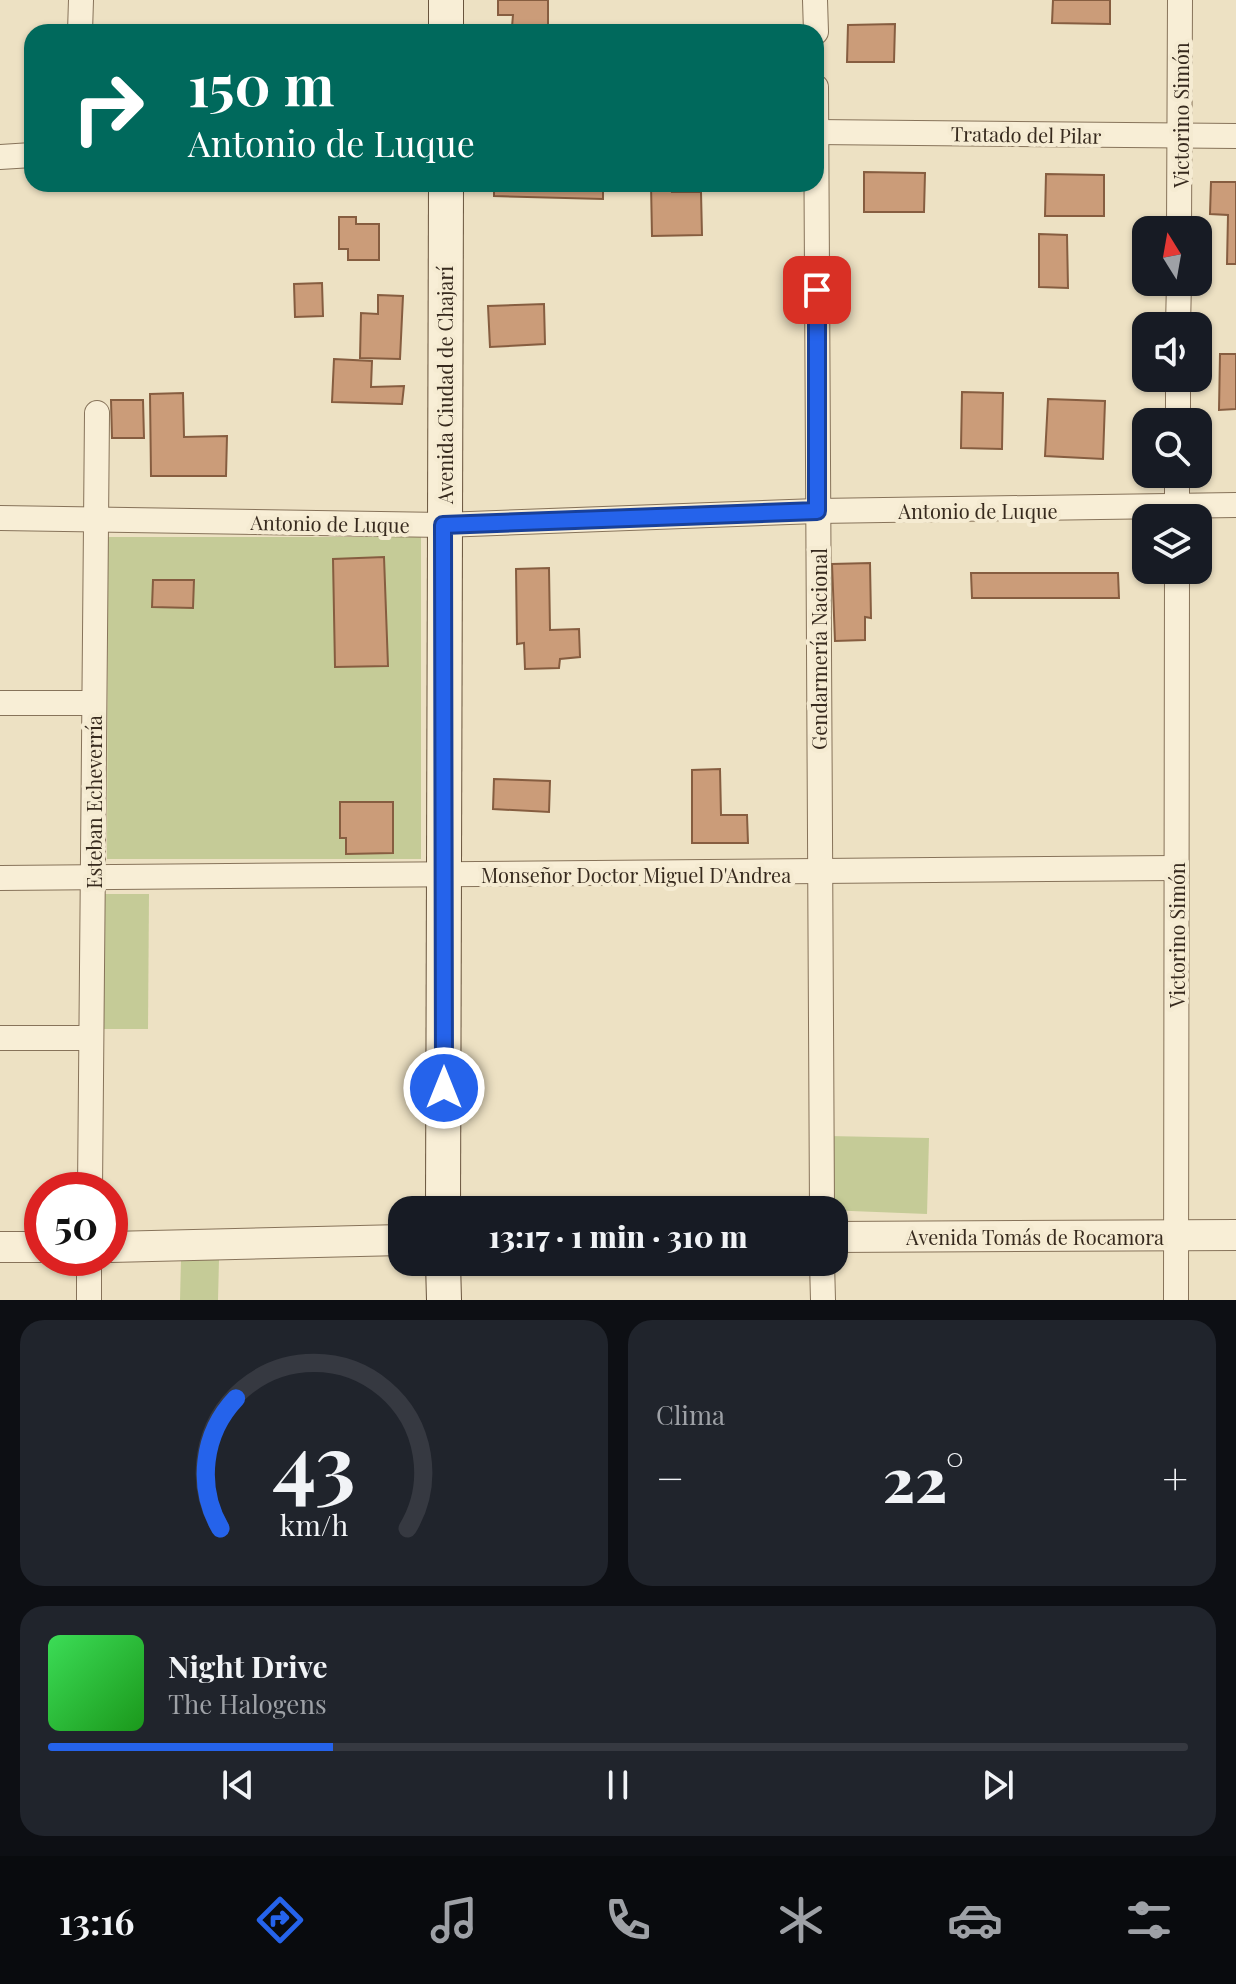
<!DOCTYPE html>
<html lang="es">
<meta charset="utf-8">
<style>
body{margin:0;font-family:"Playfair Display",serif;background:#20242c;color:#f1f3f6;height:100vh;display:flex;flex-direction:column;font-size:30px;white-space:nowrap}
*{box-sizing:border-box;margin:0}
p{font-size:26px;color:#9ea1a6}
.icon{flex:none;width:44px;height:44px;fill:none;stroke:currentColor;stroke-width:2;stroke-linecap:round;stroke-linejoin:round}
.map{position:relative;height:1300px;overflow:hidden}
.panel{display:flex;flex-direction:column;gap:20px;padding:20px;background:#0d0f14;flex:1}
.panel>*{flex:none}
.top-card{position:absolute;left:24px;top:24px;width:800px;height:168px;border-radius:24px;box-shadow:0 2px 6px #0004;background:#00695c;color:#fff;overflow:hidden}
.needle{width:52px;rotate:349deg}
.buttons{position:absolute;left:1132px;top:216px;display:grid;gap:16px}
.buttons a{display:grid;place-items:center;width:80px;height:80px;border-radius:16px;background:#171b24;box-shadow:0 2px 6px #0004;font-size:40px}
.speed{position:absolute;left:24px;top:1172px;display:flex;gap:16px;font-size:40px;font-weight:700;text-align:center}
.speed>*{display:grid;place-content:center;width:104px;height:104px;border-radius:50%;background:#171b24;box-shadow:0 2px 6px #0004;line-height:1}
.speed .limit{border:12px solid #d22;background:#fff;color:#111}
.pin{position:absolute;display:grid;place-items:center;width:68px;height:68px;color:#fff;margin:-34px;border-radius:16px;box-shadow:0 4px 12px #0006}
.me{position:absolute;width:88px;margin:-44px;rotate:0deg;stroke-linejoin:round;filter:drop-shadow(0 0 6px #0008)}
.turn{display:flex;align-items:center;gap:28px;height:168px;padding:0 32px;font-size:36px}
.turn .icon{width:104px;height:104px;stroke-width:2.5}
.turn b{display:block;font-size:56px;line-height:68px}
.big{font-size:60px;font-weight:800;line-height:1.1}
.panel .card{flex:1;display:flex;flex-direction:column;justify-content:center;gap:12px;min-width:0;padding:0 28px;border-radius:24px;background:#20242c}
.panel .dial{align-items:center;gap:0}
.dial svg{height:208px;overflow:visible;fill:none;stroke:#363941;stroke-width:7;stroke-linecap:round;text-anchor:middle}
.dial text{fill:#f1f3f6;stroke:none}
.song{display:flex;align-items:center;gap:24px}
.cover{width:96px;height:96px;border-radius:12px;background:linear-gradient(135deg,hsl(130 70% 55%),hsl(120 70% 35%))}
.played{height:8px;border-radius:4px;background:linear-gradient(90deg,#2563eb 25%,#363941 25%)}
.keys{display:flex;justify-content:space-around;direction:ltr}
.heat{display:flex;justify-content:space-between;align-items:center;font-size:44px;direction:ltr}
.panel .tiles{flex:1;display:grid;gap:20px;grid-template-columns:1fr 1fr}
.card:last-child{grid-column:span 2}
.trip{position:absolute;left:388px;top:1196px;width:460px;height:80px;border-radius:24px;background:#171b24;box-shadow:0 2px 6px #0004;font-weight:800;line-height:80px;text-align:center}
.tabs{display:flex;height:128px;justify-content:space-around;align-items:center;background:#090b0e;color:#9ea1a6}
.tabs .icon{width:56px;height:56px}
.tabs .active{color:#2563eb}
.tabs b{font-size:36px;color:#f1f3f6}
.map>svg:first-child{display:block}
.green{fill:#c5cb97}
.building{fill:#cb9c79;stroke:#865d40;stroke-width:2}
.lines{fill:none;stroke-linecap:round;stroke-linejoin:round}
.minor-casing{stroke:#87735a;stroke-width:26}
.tertiary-casing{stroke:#87735a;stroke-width:32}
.secondary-casing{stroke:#69543d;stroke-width:36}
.minor{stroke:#f8eed6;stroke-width:24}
.tertiary{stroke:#f8eed6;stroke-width:30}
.secondary{stroke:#f8eed6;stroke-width:34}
.route-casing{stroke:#184099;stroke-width:20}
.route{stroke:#2563eb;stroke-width:14}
.labels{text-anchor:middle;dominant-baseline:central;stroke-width:8;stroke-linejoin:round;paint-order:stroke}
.street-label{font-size:20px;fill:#372a1e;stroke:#f5ebd2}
</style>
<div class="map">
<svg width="1236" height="1300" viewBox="0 0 1236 1300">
<rect width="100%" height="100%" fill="#ede1c3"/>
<!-- green -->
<g class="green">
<polygon points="108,537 421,537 421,859 107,859"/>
<polygon points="103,894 149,894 148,1029 101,1029"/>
<polygon points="828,1136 929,1138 927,1214 826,1210"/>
<polygon points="181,1260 219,1260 218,1300 180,1300"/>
</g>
<!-- building -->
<g class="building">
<polygon points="498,0 548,0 548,26 512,27 513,15 498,15"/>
<polygon points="1053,0 1110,0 1110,24 1052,23"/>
<polygon points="895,24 894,62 847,62 848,25"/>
<polygon points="864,172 925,173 924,212 864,212"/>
<polygon points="1046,174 1104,175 1104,216 1045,216"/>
<polygon points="1211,182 1236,182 1236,264 1227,264 1228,215 1210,214"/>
<polygon points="494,184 603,184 603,199 494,196"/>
<polygon points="651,184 672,184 672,192 701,192 702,235 652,236"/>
<polygon points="339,217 356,217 356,224 379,224 379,260 348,260 348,249 339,249"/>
<polygon points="1039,234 1067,235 1068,288 1039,287"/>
<polygon points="322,283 323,316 295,317 294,284"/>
<polygon points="378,295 403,296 400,359 360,358 361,313 378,314"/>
<polygon points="544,304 545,344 490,347 488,306"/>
<polygon points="1220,354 1236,354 1236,409 1219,410"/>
<polygon points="334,359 372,361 371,387 404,386 402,404 332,402"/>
<polygon points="962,392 1003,393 1002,449 961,448"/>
<polygon points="183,393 184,437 227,436 226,476 151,476 150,394"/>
<polygon points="1048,399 1105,401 1103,459 1045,456"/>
<polygon points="111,400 143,400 144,438 112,438"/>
<polygon points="384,557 388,666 335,667 333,559"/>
<polygon points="870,563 871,618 865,617 865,640 835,641 832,564"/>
<polygon points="549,568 550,630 579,629 580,657 560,659 559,668 525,669 524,643 517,644 516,569"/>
<polygon points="971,573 1118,573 1119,598 972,598"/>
<polygon points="153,580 194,580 193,608 152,607"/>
<polygon points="720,769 721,815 747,815 748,843 692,843 692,770"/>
<polygon points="494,779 550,781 549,812 493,809"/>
<polygon points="340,802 393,802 393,853 346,854 346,838 340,838"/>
</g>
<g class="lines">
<!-- minor casing -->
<g class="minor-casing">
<g id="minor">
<polyline points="815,0 816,32"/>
<polyline points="80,32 81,0"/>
<polyline points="816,87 822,1210"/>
<polyline points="816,132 1236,136"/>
<polyline points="0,157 32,155"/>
<polyline points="1179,230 1180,0"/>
<polyline points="1178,326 1179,282"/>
<polyline points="1178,422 1178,378"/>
<polyline points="0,518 443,525 817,511 1236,505"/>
<polyline points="1177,518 1177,474"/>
<polyline points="0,703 93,703"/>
<polyline points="0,878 1176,868"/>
<polyline points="0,1038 91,1038"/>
<polyline points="90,1190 97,413"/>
<polyline points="822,1262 823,1300"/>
<polyline points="89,1300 89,1258"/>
<polyline points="1176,1300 1177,570"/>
</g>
</g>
<!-- tertiary casing -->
<g class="tertiary-casing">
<g id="tertiary">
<polyline points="834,1237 1236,1235"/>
<polyline points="0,1247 42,1247"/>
<polyline points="110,1247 402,1240"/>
</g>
</g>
<!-- secondary casing -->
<g class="secondary-casing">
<g id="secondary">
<polyline points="446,32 446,0"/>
<polyline points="443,1210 446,184"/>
<polyline points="443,1262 444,1300"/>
</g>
</g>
<!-- minor -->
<use href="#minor" class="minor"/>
<!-- tertiary -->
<use href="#tertiary" class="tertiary"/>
<!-- secondary -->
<use href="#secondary" class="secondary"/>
</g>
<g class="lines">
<!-- route casing -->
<g class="route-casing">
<polyline id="route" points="444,1088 443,525 817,511 817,290"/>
</g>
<!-- route -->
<use href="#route" class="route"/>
</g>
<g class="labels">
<!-- street labels -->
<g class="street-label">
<text transform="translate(1180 115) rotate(-90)">Victorino Simón</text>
<text transform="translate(1026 134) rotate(1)">Tratado del Pilar</text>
<text transform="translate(444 385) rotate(-90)">Avenida Ciudad de Chajarí</text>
<text x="978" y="510">Antonio de Luque</text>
<text transform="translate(330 523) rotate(1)">Antonio de Luque</text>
<text transform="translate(818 649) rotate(-90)">Gendarmería Nacional</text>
<text transform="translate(93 802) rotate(-90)">Esteban Echeverría</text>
<text x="636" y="874">Monseñor Doctor Miguel D'Andrea</text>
<text transform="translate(1176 935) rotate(-90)">Victorino Simón</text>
<text x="1035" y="1236">Avenida Tomás de Rocamora</text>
</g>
</g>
</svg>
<div class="buttons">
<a><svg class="needle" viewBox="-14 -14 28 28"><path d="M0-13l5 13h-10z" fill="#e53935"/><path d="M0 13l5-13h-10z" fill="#9ea1a6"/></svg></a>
<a><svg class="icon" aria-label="sound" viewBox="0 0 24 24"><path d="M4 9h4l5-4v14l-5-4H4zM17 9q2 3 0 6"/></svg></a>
<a><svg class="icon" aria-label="search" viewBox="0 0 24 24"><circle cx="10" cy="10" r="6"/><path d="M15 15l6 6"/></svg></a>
<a><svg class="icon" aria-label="layers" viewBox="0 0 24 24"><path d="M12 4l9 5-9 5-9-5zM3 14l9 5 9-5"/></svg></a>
</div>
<div class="speed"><div class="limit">50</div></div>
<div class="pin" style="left:817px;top:290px;background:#d93025"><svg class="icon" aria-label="arrive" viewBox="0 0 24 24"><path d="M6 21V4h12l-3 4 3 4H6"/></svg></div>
<svg class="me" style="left:444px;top:1088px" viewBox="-20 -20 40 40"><circle r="17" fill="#2563eb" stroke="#fff" stroke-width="3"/><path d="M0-11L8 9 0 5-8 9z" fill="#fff"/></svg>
<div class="trip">13:17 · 1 min · 310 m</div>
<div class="top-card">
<div class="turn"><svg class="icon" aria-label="right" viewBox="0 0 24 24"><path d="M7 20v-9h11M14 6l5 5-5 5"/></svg><div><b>150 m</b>Antonio de Luque</div></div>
</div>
</div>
<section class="panel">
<div class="tiles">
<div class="card dial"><svg viewBox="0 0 100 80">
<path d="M14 69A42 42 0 1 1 86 69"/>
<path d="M14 69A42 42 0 0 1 20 19" stroke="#2563eb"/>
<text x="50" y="56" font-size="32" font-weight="700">43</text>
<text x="50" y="72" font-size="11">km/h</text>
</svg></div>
<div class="card"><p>Clima</p>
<div class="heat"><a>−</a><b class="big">22°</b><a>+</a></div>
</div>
<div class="card">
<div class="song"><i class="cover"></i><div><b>Night Drive</b><p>The Halogens</p></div></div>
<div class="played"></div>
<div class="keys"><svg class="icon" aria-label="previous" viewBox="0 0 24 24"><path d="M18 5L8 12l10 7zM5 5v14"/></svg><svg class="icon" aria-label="pause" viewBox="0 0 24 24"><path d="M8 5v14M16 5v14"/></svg><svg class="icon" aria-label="next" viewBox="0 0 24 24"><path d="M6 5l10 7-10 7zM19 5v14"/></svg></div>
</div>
</div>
</section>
<nav class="tabs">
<b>13:16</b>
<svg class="icon active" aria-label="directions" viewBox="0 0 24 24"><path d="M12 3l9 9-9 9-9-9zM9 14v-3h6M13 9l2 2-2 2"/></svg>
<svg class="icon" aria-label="music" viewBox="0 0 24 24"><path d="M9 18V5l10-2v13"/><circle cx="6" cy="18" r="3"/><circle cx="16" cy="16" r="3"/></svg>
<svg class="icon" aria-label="phone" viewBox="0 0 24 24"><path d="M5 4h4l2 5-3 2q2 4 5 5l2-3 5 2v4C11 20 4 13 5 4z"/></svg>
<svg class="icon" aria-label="climate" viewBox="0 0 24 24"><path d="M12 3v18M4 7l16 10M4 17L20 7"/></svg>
<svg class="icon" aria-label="car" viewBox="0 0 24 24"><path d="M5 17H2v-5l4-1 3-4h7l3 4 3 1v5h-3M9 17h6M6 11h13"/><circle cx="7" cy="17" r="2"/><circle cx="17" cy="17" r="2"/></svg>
<svg class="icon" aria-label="filters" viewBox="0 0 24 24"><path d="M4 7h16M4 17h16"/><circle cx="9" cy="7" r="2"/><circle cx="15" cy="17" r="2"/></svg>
</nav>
